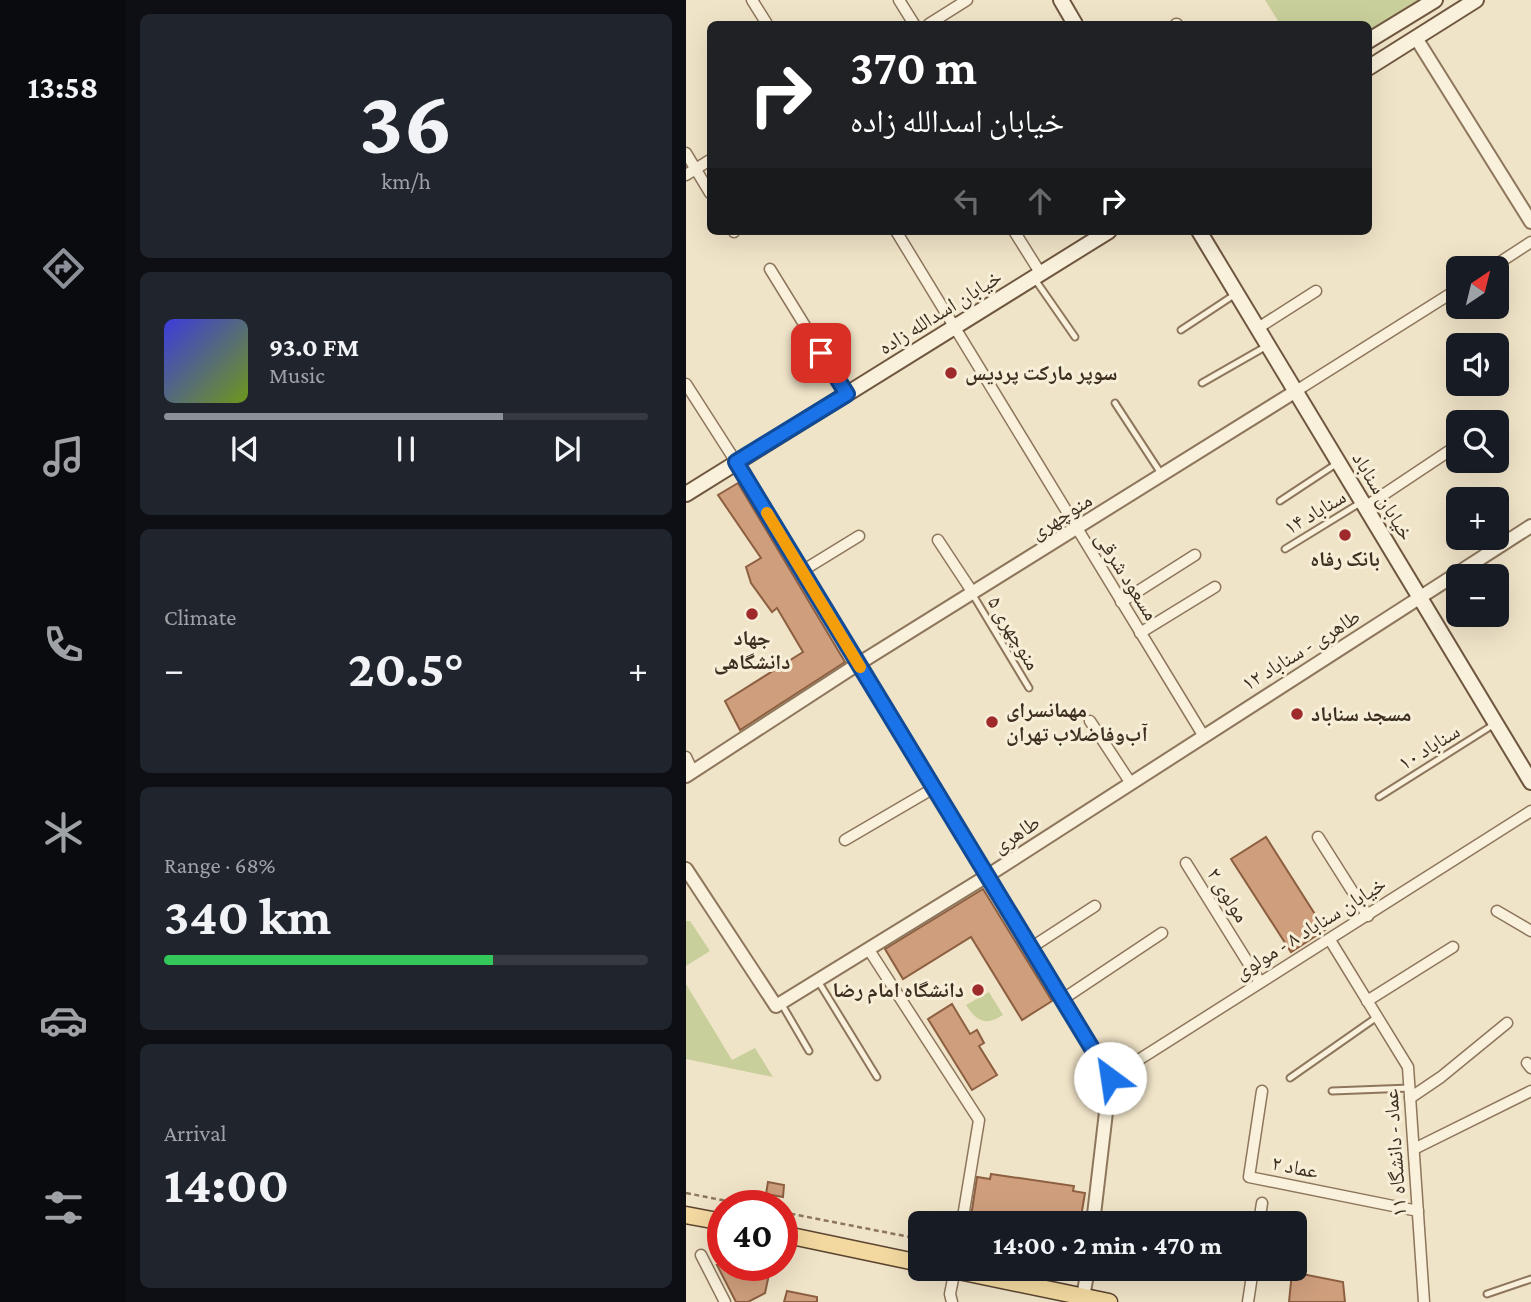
<!DOCTYPE html>
<meta charset="utf-8">
<style>
body{margin:0;font-family:"Crimson Pro","Noto Naskh Arabic",serif;background:#20242c;color:#f1f3f6;height:100vh;display:flex;flex-direction:column;font-size:26px;white-space:nowrap}
*{box-sizing:border-box;margin:0}
p{font-size:23px;color:#9ea1a6}
.icon{flex:none;width:38px;height:38px;fill:none;stroke:currentColor;stroke-width:2;stroke-linecap:round;stroke-linejoin:round}
.map{position:relative;flex:1;overflow:hidden}
.panel{display:flex;flex-direction:column;gap:14px;padding:14px;background:#0d0f14;width:560px}
.panel>*{flex:none}
.guide{position:absolute;left:21px;top:21px;width:665px;height:214px;border-radius:10px;box-shadow:0 7px 28px #0002;background:#202124;color:#fff;overflow:hidden}
.needle{width:46px;rotate:35deg}
.tools{position:absolute;left:760px;top:256px;display:grid;gap:14px}
.tools a{display:grid;place-items:center;width:63px;height:63px;border-radius:10px;background:#171b24;box-shadow:0 7px 28px #0002;font-size:35px}
.speed{position:absolute;left:21px;top:1190px;display:flex;gap:14px;font-size:35px;font-weight:700;text-align:center}
.speed>*{display:grid;place-content:center;width:91px;height:91px;border-radius:50%;background:#171b24;box-shadow:0 7px 28px #0002;line-height:1}
.speed .limit{border:10px solid #d22;background:#fff;color:#111}
.pin{position:absolute;display:grid;place-items:center;width:60px;height:60px;color:#fff;margin:-30px;border-radius:14px;box-shadow:0 4px 10px #0006}
.me{position:absolute;width:77px;margin:-38px;rotate:329deg;stroke-linejoin:round;filter:drop-shadow(0 0 5px #0008)}
.turn{display:flex;align-items:center;gap:24px;height:147px;padding:0 28px;font-size:32px}
.turn .icon{width:91px;height:91px;stroke-width:2.5}
.turn b{display:block;font-size:49px;line-height:60px}
.lanes{display:flex;align-items:center;height:66px;padding:0 28px;background:#0003;justify-content:center;gap:35px;direction:ltr}
.lanes .off{opacity:.35}
.big{font-size:52px;font-weight:700;line-height:1.1}
.panel .card{flex:1;display:flex;flex-direction:column;justify-content:center;gap:10px;min-width:0;padding:0 24px;border-radius:10px;background:#20242c}
.panel .dial{align-items:center;gap:0}
.dial b{font-size:91px;line-height:1}
.song{display:flex;align-items:center;gap:21px}
.cover{width:84px;height:84px;border-radius:10px;background:linear-gradient(135deg,hsl(240 70% 55%),hsl(80 70% 35%))}
.played{height:7px;border-radius:4px;background:linear-gradient(90deg,#8c9099 70%,#363941 70%)}
.keys{display:flex;justify-content:space-around;direction:ltr}
.heat{display:flex;justify-content:space-between;align-items:center;font-size:38px;direction:ltr}
.charge{height:10px;border-radius:5px;background:linear-gradient(90deg,#34c759 68%,#363941 0)}
.trip{position:absolute;left:222px;top:1211px;width:399px;height:70px;border-radius:10px;background:#171b24;box-shadow:0 7px 28px #0002;font-weight:700;line-height:70px;text-align:center}
main{display:flex;flex:1;min-height:0}
.menu{display:flex;flex-direction:column;width:126px;justify-content:space-around;align-items:center;background:#090b0e;color:#9ea1a6}
.menu .icon{width:49px;height:49px}
.menu .on{color:#8c9099}
.menu b{font-size:32px;color:#f1f3f6}
.map>svg:first-child{display:block}
.green{fill:#c9cf9b}
.building{fill:#cf9f7d;stroke:#8d5f41;stroke-width:2}
.lines{fill:none;stroke-linecap:round;stroke-linejoin:round}
.service-casing{stroke:#8d765c;stroke-width:9}
.minor-casing{stroke:#8d765c;stroke-width:13}
.tertiary-casing{stroke:#8d765c;stroke-width:16}
.secondary-casing{stroke:#6f573f;stroke-width:18}
.primary-casing{stroke:#5b4430;stroke-width:19}
.path{stroke:#8d765c;stroke-width:2.5;stroke-dasharray:5 3.5;stroke-linecap:butt}
.service{stroke:#faf1dc;stroke-width:5}
.minor{stroke:#faf1dc;stroke-width:10}
.tertiary{stroke:#faf1dc;stroke-width:12}
.secondary{stroke:#faf1dc;stroke-width:14}
.primary{stroke:#f3d9a0;stroke-width:16}
.route-casing{stroke:#114b97;stroke-width:18}
.route{stroke:#1a73e8;stroke-width:12}
.slow{stroke:#f59e0b;stroke-width:12}
.poi-dot{fill:#9e2a2b;stroke:#f7eed8;stroke-width:2.5}
.labels{text-anchor:middle;dominant-baseline:central;stroke-width:6;stroke-linejoin:round;paint-order:stroke}
.street-label{font-size:21px;fill:#3d2e20;stroke:#f7eed8}
.poi-label{font-size:21px;font-weight:bold;fill:#3d2e20;stroke:#f7eed8;text-anchor:start}
</style>
<main>
<nav class="menu">
<b>13:58</b>
<svg class="icon on" aria-label="directions" viewBox="0 0 24 24"><path d="M12 3l9 9-9 9-9-9zM9 14v-3h6M13 9l2 2-2 2"/></svg>
<svg class="icon" aria-label="music" viewBox="0 0 24 24"><path d="M9 18V5l10-2v13"/><circle cx="6" cy="18" r="3"/><circle cx="16" cy="16" r="3"/></svg>
<svg class="icon" aria-label="phone" viewBox="0 0 24 24"><path d="M5 4h4l2 5-3 2q2 4 5 5l2-3 5 2v4C11 20 4 13 5 4z"/></svg>
<svg class="icon" aria-label="climate" viewBox="0 0 24 24"><path d="M12 3v18M4 7l16 10M4 17L20 7"/></svg>
<svg class="icon" aria-label="car" viewBox="0 0 24 24"><path d="M5 17H2v-5l4-1 3-4h7l3 4 3 1v5h-3M9 17h6M6 11h13"/><circle cx="7" cy="17" r="2"/><circle cx="17" cy="17" r="2"/></svg>
<svg class="icon" aria-label="filters" viewBox="0 0 24 24"><path d="M4 7h16M4 17h16"/><circle cx="9" cy="7" r="2"/><circle cx="15" cy="17" r="2"/></svg>
</nav>
<section class="panel">
<div class="card dial"><b>36</b><p>km/h</p></div>
<div class="card">
<div class="song"><i class="cover"></i><div><b>93.0 FM</b><p>Music</p></div></div>
<div class="played"></div>
<div class="keys"><svg class="icon" aria-label="previous" viewBox="0 0 24 24"><path d="M18 5L8 12l10 7zM5 5v14"/></svg><svg class="icon" aria-label="pause" viewBox="0 0 24 24"><path d="M8 5v14M16 5v14"/></svg><svg class="icon" aria-label="next" viewBox="0 0 24 24"><path d="M6 5l10 7-10 7zM19 5v14"/></svg></div>
</div>
<div class="card"><p>Climate</p>
<div class="heat"><a>−</a><b class="big">20.5°</b><a>+</a></div>
</div>
<div class="card"><p>Range · 68%</p><b class="big">340 km</b><div class="charge"></div></div>
<div class="card"><p>Arrival</p><b class="big">14:00</b></div>
</section>
<div class="map">
<svg width="845" height="1302" viewBox="0 0 845 1302">
<rect width="100%" height="100%" fill="#f0e4c8"/>
<!-- green -->
<g class="green">
<polygon points="579,0 742,0 683,37 682,24 594,24"/>
<polygon points="0,921 4,921 24,951 0,966"/>
<polygon points="0,984 46,1060 69,1048 87,1077 0,1059"/>
<path d="M303,992L317,1015C300,1026 291,1022 280,1005Z"/>
</g>
<!-- building -->
<g class="building">
<polygon points="52,483 159,662 54,730 39,701 117,652 91,608 86,612 65,583 60,567 75,558 32,495"/>
<polygon points="580,837 639,930 605,952 545,859"/>
<polygon points="297,889 366,1001 336,1020 285,937 217,979 199,949"/>
<polygon points="266,1004 284,1034 291,1030 298,1043 293,1046 311,1075 286,1090 242,1019"/>
<polygon points="305,1174 388,1186 387,1191 399,1193 394,1223 284,1223 291,1177 304,1179"/>
<polygon points="82,1182 98,1185 97,1197 80,1194"/>
<polygon points="31,1265 85,1265 79,1293 62,1302 50,1302"/>
<polygon points="606,1272 657,1282 659,1302 603,1302"/>
<polygon points="101,1291 131,1297 131,1302 98,1302"/>
</g>
<g class="lines">
<!-- service casing -->
<g class="service-casing">
<g id="service">
<polyline points="348,278 389,337"/>
<polyline points="495,330 548,295"/>
<polyline points="516,383 579,347"/>
<polyline points="429,403 476,475"/>
<polyline points="594,501 650,464"/>
<polyline points="599,549 674,503"/>
<polyline points="287,595 343,688"/>
<polyline points="693,797 807,725"/>
<polyline points="132,981 191,1077"/>
<polyline points="95,1003 123,1051"/>
<polyline points="604,1078 691,1017"/>
<polyline points="646,1091 724,1088"/>
<polyline points="801,1294 845,1279"/>
</g>
</g>
<!-- minor casing -->
<g class="minor-casing">
<g id="minor">
<polyline points="66,0 81,24"/>
<polyline points="213,0 228,24"/>
<polyline points="243,24 281,0"/>
<polyline points="490,24 491,24"/>
<polyline points="0,153 24,193"/>
<polyline points="0,175 24,160"/>
<polyline points="48,231 48,232"/>
<polyline points="210,231 517,735"/>
<polyline points="328,231 355,274"/>
<polyline points="805,268 845,242"/>
<polyline points="84,269 161,394"/>
<polyline points="572,328 630,291"/>
<polyline points="0,384 50,462"/>
<polyline points="610,391 772,289"/>
<polyline points="679,507 766,449"/>
<polyline points="252,540 287,593"/>
<polyline points="116,571 173,536"/>
<polyline points="435,602 509,555"/>
<polyline points="454,633 529,587"/>
<polyline points="404,721 444,782"/>
<polyline points="0,757 7,772"/>
<polyline points="632,837 682,916"/>
<polyline points="159,840 248,788"/>
<polyline points="500,863 574,982"/>
<polyline points="811,911 845,931"/>
<polyline points="644,940 722,1067 738,1302"/>
<polyline points="346,947 409,906"/>
<polyline points="183,950 293,1120 276,1223"/>
<polyline points="377,999 476,933"/>
<polyline points="681,1001 767,947"/>
<polyline points="841,1063 845,1068"/>
<polyline points="424,1078 845,811"/>
<polyline points="576,1091 563,1177 732,1211"/>
<polyline points="724,1098 755,1077 821,1023"/>
<polyline points="728,1149 845,1091"/>
<polyline points="573,1223 576,1203"/>
<polyline points="15,1255 39,1302"/>
<polyline points="266,1302 264,1294 269,1269"/>
<polyline points="562,1302 567,1269"/>
</g>
</g>
<!-- tertiary casing -->
<g class="tertiary-casing">
<g id="tertiary">
<polyline points="730,38 845,222"/>
<polyline points="50,462 424,1078 407,1223"/>
<polyline points="0,776 172,664 610,391"/>
<polyline points="0,869 90,1006 301,876 845,526"/>
<polyline points="397,1297 402,1269"/>
</g>
</g>
<!-- secondary casing -->
<g class="secondary-casing">
<g id="secondary">
<polyline points="375,0 389,24"/>
<polyline points="682,41 749,0"/>
<polyline points="682,68 790,0"/>
<polyline points="513,231 845,782"/>
<polyline points="0,494 423,231"/>
</g>
</g>
<!-- primary casing -->
<g class="primary-casing">
<g id="primary">
<polyline points="0,1215 37,1222"/>
<polyline points="96,1234 234,1263"/>
<polyline points="263,1269 423,1302"/>
</g>
</g>
<!-- path -->
<g class="path">
<polyline points="0,1193 66,1206"/>
<polyline points="96,1212 234,1239"/>
</g>
<!-- service -->
<use href="#service" class="service"/>
<!-- minor -->
<use href="#minor" class="minor"/>
<!-- tertiary -->
<use href="#tertiary" class="tertiary"/>
<!-- secondary -->
<use href="#secondary" class="secondary"/>
<!-- primary -->
<use href="#primary" class="primary"/>
</g>
<g class="lines">
<!-- route casing -->
<g class="route-casing">
<polyline id="route" points="135,353 161,394 50,462 424,1078"/>
</g>
<!-- route -->
<use href="#route" class="route"/>
<!-- slow -->
<polyline class="slow" points="81,513 174,667"/>
</g>
<!-- markers -->
<g class="poi-dot">
<circle cx="265" cy="373" r="7"/>
<circle cx="659" cy="535" r="7"/>
<circle cx="66" cy="614" r="7"/>
<circle cx="611" cy="714" r="7"/>
<circle cx="306" cy="722" r="7"/>
<circle cx="292" cy="990" r="7"/>
</g>
<g class="labels">
<!-- street labels -->
<g class="street-label">
<text transform="translate(254 312) rotate(-32)">خیابان اسدالله زاده</text>
<text transform="translate(697 496) rotate(59)">خیابان سناباد</text>
<text transform="translate(629 512) rotate(-31)">سناباد ۱۴</text>
<text transform="translate(375 516) rotate(-32)">منوچهری</text>
<text transform="translate(441 576) rotate(58)">مسعود شرقی</text>
<text transform="translate(328 633) rotate(59)">منوچهری ۵</text>
<text transform="translate(615 650) rotate(-32)">طاهری - سناباد ۱۲</text>
<text transform="translate(743 747) rotate(-32)">سناباد ۱۰</text>
<text transform="translate(330 834) rotate(-33)">طاهری</text>
<text transform="translate(542 895) rotate(58)">مولوی ۲</text>
<text transform="translate(624 928) rotate(-32)">خیابان سناباد ۸ - مولوی</text>
<text transform="translate(709 1153) rotate(-94)">عماد - دانشگاه ۱۱</text>
<text transform="translate(609 1167) rotate(11)">عماد ۲</text>
</g>
<!-- poi labels -->
<g class="poi-label">
<text x="279" y="373">سوپر مارکت پردیس</text>
<text x="659" y="559" text-anchor="middle">بانک رفاه</text>
<text x="66" y="638" text-anchor="middle">جهاد<tspan x="66" dy="24">دانشگاهی</tspan></text>
<text x="320" y="710">مهمانسرای<tspan x="320" dy="24">آب‌و‌فاضلاب تهران</tspan></text>
<text x="625" y="714">مسجد سناباد</text>
<text x="278" y="990" text-anchor="end">دانشگاه امام رضا</text>
</g>
</g>
</svg>
<div class="tools">
<a><svg class="needle" viewBox="-14 -14 28 28"><path d="M0-13l5 13h-10z" fill="#e53935"/><path d="M0 13l5-13h-10z" fill="#9ea1a6"/></svg></a>
<a><svg class="icon" aria-label="sound" viewBox="0 0 24 24"><path d="M4 9h4l5-4v14l-5-4H4zM17 9q2 3 0 6"/></svg></a>
<a><svg class="icon" aria-label="search" viewBox="0 0 24 24"><circle cx="10" cy="10" r="6"/><path d="M15 15l6 6"/></svg></a>
<a>+</a>
<a>−</a>
</div>
<div class="speed"><div class="limit">40</div></div>
<div class="pin" style="left:135px;top:353px;background:#d93025"><svg class="icon" aria-label="arrive" viewBox="0 0 24 24"><path d="M6 21V4h12l-3 4 3 4H6"/></svg></div>
<svg class="me" style="left:424px;top:1078px" viewBox="-20 -20 40 40"><circle r="19" fill="#fff"/><path d="M0-13L10 11 0 6-10 11z" fill="#1a73e8"/></svg>
<div class="trip">14:00 · 2 min · 470 m</div>
<div class="guide">
<div class="turn"><svg class="icon" aria-label="right" viewBox="0 0 24 24"><path d="M7 20v-9h11M14 6l5 5-5 5"/></svg><div><b>370 m</b>خیابان اسدالله زاده</div></div>
<div class="lanes"><svg class="icon off" aria-label="left" viewBox="0 0 24 24"><path d="M17 20v-9H6M10 6l-5 5 5 5"/></svg><svg class="icon off" aria-label="ahead" viewBox="0 0 24 24"><path d="M12 20V5M6 11l6-6 6 6"/></svg><svg class="icon" aria-label="right" viewBox="0 0 24 24"><path d="M7 20v-9h11M14 6l5 5-5 5"/></svg></div>
</div>
</div>
</main>
